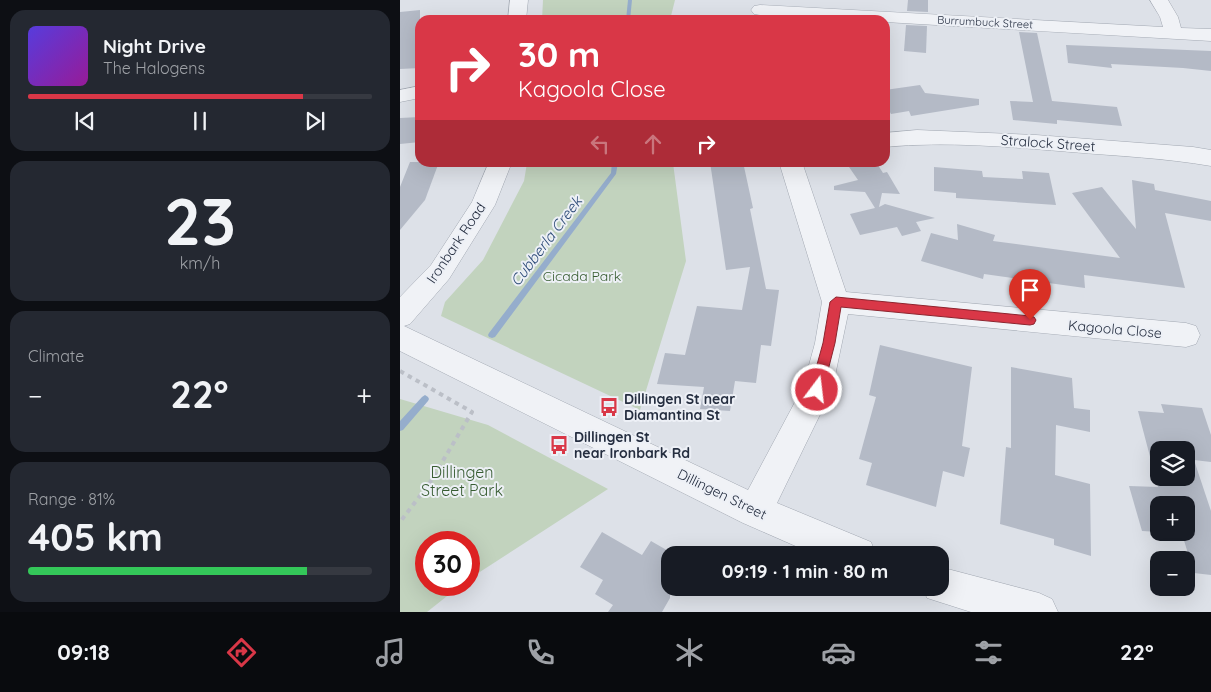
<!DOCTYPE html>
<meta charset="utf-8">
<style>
body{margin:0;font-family:Quicksand,sans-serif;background:#242831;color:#f1f3f6;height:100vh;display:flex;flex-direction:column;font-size:19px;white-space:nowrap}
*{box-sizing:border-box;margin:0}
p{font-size:16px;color:#9ea1a6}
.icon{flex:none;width:28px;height:28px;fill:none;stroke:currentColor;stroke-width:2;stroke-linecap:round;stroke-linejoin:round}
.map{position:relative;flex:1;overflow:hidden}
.panel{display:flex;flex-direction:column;gap:10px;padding:10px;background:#0d0f14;width:400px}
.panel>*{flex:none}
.top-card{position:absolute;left:15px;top:15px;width:475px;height:152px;border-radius:15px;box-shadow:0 5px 20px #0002;background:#d93747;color:#fff;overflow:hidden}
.buttons{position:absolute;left:750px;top:441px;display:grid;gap:10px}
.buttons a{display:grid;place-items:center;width:45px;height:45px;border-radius:10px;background:#171b24;box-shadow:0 5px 20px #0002;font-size:25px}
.speed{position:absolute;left:15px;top:531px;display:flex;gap:10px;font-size:25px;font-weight:700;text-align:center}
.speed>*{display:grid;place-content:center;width:65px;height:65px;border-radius:50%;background:#171b24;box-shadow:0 5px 20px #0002;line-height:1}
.speed .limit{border:8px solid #d22;background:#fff;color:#111}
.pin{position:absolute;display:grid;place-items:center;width:42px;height:42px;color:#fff;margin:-51px -21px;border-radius:50% 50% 50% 0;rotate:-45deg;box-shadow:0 0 5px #0007}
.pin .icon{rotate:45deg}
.me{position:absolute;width:55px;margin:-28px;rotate:15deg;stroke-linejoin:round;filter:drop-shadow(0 0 4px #0008)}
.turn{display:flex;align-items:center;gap:18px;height:105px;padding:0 20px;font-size:22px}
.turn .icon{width:65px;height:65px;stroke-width:2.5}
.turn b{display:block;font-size:35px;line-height:42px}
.lanes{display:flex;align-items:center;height:48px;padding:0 20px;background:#0003;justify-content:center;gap:25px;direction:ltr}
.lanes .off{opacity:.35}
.big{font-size:38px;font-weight:800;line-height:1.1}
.panel .tile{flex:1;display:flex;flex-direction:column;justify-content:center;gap:8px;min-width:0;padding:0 18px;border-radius:15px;background:#242831}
.panel .dial{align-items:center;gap:0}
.dial b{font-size:65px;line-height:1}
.song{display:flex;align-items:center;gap:15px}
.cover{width:60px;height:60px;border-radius:8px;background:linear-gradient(135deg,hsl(250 70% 55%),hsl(300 70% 35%))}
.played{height:5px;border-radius:2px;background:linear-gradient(90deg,#d93747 80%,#363941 80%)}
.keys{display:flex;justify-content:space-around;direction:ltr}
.heat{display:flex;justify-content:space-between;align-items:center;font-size:28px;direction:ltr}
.charge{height:8px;border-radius:4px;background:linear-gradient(90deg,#34c759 81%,#363941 0)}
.trip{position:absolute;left:261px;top:546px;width:288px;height:50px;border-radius:15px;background:#171b24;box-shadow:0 5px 20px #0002;font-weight:800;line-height:50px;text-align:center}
.tab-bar{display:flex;height:80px;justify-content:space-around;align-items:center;background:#090b0e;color:#9ea1a6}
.tab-bar .icon{width:35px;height:35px}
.tab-bar .on{color:#d93747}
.tab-bar b{font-size:22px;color:#f1f3f6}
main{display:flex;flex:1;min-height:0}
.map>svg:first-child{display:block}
.green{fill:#c2d3be}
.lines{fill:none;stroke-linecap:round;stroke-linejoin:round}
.stream{fill:#95adcc;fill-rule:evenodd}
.building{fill:#b4bac6;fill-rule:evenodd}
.minor-casing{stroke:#a2a8b2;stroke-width:1}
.path{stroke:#bbbfc7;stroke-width:4;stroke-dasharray:4.5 4.5;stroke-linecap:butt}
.minor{fill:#f0f2f6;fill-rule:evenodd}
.route{fill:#d93747;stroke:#8d242e}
.labels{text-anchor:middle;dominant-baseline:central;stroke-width:4;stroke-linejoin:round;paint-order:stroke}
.far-street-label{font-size:11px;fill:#252e40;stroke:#edf0f6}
.street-label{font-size:14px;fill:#252e40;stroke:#edf0f6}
.park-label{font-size:14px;fill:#385d32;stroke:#edf0f6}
.poi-label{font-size:14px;font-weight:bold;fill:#252e40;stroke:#edf0f6;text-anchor:start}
.water-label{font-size:15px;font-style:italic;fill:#2c4a77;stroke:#edf0f6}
.near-park-label{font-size:16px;fill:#385d32;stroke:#edf0f6}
</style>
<main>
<section class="panel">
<div class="tile">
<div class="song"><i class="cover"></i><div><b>Night Drive</b><p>The Halogens</p></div></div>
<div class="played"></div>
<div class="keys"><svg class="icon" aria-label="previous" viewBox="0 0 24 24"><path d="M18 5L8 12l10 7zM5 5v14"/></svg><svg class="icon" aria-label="pause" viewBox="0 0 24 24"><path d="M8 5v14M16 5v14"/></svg><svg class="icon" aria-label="next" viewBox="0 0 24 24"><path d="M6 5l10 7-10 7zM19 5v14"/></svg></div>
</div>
<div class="tile dial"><b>23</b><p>km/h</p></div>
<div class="tile"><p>Climate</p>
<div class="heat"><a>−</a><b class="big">22°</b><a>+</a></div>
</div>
<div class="tile"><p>Range · 81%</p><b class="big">405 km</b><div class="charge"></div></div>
</section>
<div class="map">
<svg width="811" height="612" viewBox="0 0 811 612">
<rect width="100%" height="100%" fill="#dde1e8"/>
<!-- green -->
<g class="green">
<polygon points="143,0 275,0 270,20 142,20"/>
<polygon points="127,163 273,163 286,261 240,410 41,316 45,302 83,260 124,181"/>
<polygon points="0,399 88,425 208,489 69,579 69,542 26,542 26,585 61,585 27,612 0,612"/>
</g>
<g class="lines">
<!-- stream -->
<g class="stream">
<polygon points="228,0 232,0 230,20 226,20"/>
<polygon points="212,162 218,162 216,174 95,337 92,338 89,337 88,335 89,333 211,173"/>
<polygon points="25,395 28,397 29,399 28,401 3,430 0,431 0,421 22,397"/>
</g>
</g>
<!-- building -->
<g class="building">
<polygon points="508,0 528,0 528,12 507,11"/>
<polygon points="20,10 20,68 0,69 0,12"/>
<polygon points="506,25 527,26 526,53 504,51"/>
<polygon points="619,32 637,33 652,101 717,107 722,126 657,120 657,124 613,120 610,101 633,102"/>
<polygon points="666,45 811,51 811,71 783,68 711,64 712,68 668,63"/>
<polygon points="520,85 525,93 579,99 579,105 511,116 509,111 491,114 485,103 485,90"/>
<polygon points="20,117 20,142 0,144 0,118"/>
<polygon points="10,162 39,162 25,200 0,230 0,187"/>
<polygon points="310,162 343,162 353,208 350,209 366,289 379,290 371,346 361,345 356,383 335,381 330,411 300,409 304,387 257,384 265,353 285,355 297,306 342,310 350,267 326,270"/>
<polygon points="465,162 476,162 483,173 487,172 500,194 482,193 479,207 485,204 535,218 516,222 521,231 502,236 497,227 460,235 450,214 475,208 465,192 434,190 434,186 458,180 449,167"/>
<polygon points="534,167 582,171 583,177 623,179 622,171 649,173 656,205 556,198 556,193 534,191"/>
<polygon points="732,180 754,184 755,190 811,201 811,221 765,213 785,288 684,275 685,288 584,274 583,279 521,261 531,233 558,240 557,224 595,235 593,241 720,258 672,193 702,187 736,229"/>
<polygon points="480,345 572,367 562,446 570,448 564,477 543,471 536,507 466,485 472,463 459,459 476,397 469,395"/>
<polygon points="611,367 672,378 674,408 690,410 690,432 656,425 655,475 690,484 691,556 654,545 654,539 600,524 606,447 611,448"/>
<path d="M761,404L802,408L811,435V462L794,460L811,511V575L794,573L782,534L760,532H786V505H759V532L742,531L729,486L758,487L738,411L764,413ZM759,450H786V478H759Z"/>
<polygon points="202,532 242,555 251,541 270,552 270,598 262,612 208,612 213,605 195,594 203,580 180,567"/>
</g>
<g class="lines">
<!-- minor casing -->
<g class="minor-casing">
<g id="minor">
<polygon points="110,0 128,0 126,20 108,20"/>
<polygon points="750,0 768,0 778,17 781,28 811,29 811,41 485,22 485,20 444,20 360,15 354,14 351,10 354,6 360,5 763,27 760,17"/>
<polygon points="20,86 20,98 0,102 0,90"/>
<path d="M517,130L636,135L793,147L811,150V166C765,158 718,156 671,152C609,147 547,141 485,147V133Z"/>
<polygon points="89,162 112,162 95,205 49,279 10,324 4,326 348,490 403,387 415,343 422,302 379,162 402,162 446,292 786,323 796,326 800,335 796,344 786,347 448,314 432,390 377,503 471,542 476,555 416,555 343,523 0,351 0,297 31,265 72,202"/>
<polygon points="540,567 639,593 652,599 658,612 571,612 527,598 523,588 540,588"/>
</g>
</g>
<!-- path -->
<polyline class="path" points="0,371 72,412 29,484 0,522"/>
<!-- minor -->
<use href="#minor" class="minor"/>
</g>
<!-- route -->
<polygon class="route" points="436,297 630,316 634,317 636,320 634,324 630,325 441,307 435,343 423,390 421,394 417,396 412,394 410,390 423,343 430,302"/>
<!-- icons -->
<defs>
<g id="bus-bare" transform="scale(1.5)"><path d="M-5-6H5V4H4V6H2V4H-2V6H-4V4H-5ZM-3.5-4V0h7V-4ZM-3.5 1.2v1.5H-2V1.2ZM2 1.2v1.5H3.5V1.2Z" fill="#d93747" stroke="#edf0f6" stroke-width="2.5" paint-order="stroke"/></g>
</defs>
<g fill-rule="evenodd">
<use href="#bus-bare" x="209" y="407"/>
<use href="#bus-bare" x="159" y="445"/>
</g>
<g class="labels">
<!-- far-street labels -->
<g class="far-street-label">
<text transform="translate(585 22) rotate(3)">Burrumbuck Street</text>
</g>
<!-- street labels -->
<g class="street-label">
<text transform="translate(648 143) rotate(4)">Stralock Street</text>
<text transform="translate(56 243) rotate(-56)">Ironbark Road</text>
<text transform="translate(715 329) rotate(5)">Kagoola Close</text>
<text transform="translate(322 494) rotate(26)">Dillingen Street</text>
</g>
<!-- park labels -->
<g class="park-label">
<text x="182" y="276">Cicada Park</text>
</g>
<!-- poi labels -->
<g class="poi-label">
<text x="224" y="399">Dillingen St near<tspan x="224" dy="16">Diamantina St</tspan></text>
<text x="174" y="437">Dillingen St<tspan x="174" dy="16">near Ironbark Rd</tspan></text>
</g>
<!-- water labels -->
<g class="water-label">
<text transform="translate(146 241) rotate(-53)">Cubberla Creek</text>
</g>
<!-- near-park labels -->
<g class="near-park-label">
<text x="62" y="472">Dillingen<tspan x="62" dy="18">Street Park</tspan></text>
</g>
</g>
</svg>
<div class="buttons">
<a><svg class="icon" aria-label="layers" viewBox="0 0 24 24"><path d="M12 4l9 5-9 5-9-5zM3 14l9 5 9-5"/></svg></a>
<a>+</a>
<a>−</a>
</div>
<div class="speed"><div class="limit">30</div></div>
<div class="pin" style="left:630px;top:320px;background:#d93025"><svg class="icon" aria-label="arrive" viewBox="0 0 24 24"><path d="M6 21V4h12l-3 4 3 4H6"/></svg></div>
<svg class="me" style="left:417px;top:390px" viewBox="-20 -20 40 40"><circle r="17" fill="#d93747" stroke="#fff" stroke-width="3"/><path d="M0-11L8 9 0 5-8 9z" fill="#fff"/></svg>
<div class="trip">09:19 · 1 min · 80 m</div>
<div class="top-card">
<div class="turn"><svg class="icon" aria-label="right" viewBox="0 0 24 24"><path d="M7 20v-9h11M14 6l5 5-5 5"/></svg><div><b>30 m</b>Kagoola Close</div></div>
<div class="lanes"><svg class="icon off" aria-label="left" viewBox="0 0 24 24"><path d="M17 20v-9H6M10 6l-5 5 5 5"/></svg><svg class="icon off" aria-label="ahead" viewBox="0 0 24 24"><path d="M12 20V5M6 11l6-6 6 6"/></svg><svg class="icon" aria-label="right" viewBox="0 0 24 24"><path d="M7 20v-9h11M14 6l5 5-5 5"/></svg></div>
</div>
</div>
</main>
<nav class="tab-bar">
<b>09:18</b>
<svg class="icon on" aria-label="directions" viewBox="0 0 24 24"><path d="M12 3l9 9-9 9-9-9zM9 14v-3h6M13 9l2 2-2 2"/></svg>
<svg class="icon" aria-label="music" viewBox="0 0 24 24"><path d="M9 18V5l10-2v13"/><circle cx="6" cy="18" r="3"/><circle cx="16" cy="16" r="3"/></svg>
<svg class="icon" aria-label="phone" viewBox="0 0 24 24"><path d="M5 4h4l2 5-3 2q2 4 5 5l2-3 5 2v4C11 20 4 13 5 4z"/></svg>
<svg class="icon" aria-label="climate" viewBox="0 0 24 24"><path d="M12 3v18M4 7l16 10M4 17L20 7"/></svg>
<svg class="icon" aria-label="car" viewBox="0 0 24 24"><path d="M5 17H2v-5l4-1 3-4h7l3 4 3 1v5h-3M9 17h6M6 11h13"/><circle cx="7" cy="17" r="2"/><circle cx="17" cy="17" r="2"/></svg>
<svg class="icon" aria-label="filters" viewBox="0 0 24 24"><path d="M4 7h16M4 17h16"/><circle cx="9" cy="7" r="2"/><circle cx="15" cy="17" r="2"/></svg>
<b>22°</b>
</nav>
